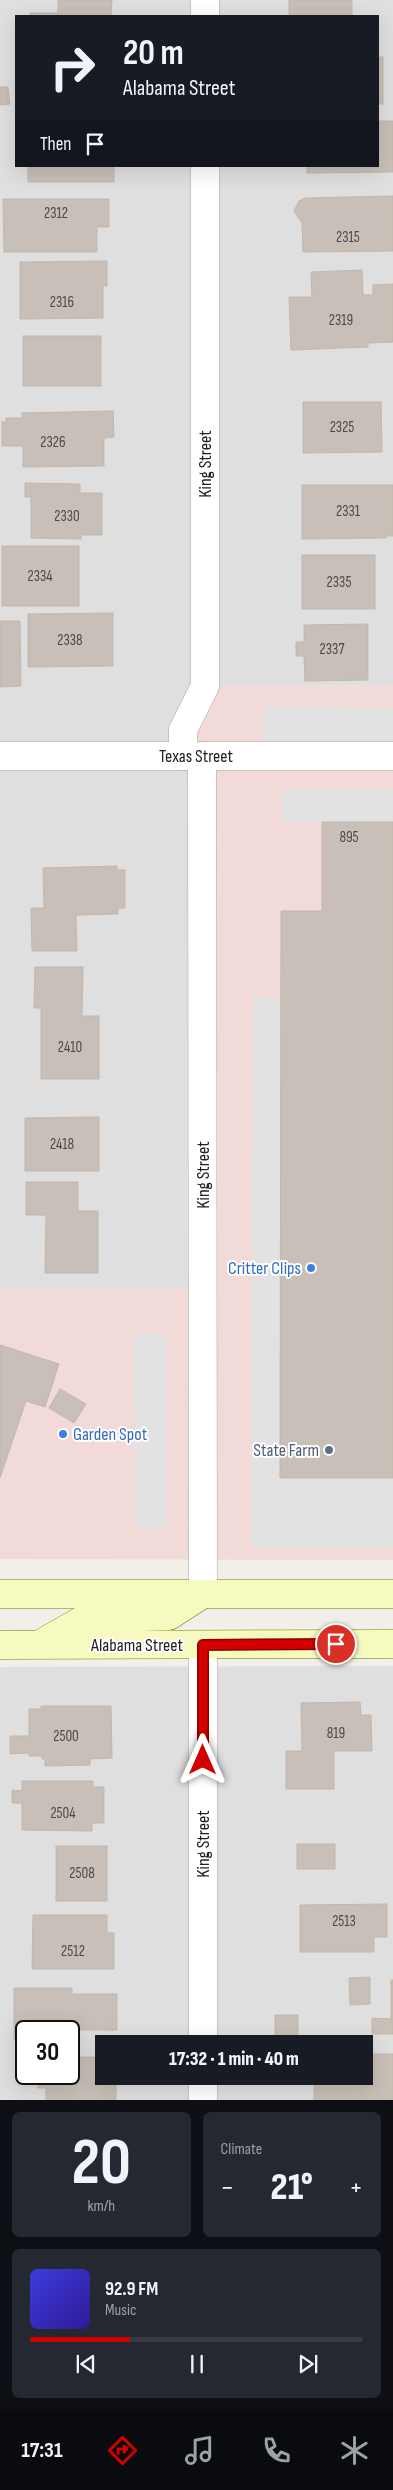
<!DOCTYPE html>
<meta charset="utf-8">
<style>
body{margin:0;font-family:"Sofia Sans Condensed",sans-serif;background:#242831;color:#f1f3f6;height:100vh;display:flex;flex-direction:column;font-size:19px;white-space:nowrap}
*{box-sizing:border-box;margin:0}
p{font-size:16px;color:#9ea1a6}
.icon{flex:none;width:28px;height:28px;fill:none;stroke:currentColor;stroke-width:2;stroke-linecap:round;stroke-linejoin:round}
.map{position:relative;height:2100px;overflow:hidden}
.panel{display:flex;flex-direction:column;gap:12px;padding:12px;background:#0d0f14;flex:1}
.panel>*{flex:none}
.top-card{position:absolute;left:15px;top:15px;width:364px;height:152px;border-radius:0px;box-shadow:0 5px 20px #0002;background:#171b24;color:#f1f3f6;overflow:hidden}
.speed{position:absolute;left:15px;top:2020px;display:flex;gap:10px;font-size:25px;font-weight:700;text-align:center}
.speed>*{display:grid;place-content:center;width:65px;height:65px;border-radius:50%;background:#171b24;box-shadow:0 5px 20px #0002;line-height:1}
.speed .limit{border:2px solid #111;border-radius:8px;background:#fff;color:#111}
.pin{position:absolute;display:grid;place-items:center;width:42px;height:42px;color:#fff;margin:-21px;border:2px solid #fff;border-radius:50%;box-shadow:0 1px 5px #0007}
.me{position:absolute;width:55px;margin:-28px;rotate:0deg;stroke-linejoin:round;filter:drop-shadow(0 0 4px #0008)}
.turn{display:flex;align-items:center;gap:18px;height:105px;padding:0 25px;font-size:22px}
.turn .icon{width:65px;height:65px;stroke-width:2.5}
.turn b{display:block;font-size:35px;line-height:42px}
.then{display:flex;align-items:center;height:48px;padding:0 25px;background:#0003;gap:10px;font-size:19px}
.big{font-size:38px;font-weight:800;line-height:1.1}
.panel .tile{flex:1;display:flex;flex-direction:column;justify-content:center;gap:8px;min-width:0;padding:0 18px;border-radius:8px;background:#242831}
.panel .dial{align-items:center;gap:0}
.dial b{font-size:65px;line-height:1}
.song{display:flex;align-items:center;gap:15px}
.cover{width:60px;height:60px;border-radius:8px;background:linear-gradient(135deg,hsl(240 70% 55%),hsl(250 70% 35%))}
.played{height:5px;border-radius:2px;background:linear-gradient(90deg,#d40000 30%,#363941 30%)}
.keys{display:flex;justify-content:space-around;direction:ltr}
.heat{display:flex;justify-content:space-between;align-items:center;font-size:28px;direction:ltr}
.panel .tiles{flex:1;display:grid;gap:12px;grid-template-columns:1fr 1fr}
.tile:last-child{grid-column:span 2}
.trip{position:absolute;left:95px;top:2035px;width:278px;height:50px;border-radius:0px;background:#171b24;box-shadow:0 5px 20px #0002;font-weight:800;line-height:50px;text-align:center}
.tabs{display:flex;height:80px;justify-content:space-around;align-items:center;background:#090b0e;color:#9ea1a6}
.tabs .icon{width:35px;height:35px}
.tabs .selected{color:#d40000}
.tabs b{font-size:22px;color:#f1f3f6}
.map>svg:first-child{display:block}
.residential{fill:#e0dfdf;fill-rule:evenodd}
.commercial{fill:#f2dad9}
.parking{fill:#e2e2e2}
.building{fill:#c7bfb8;stroke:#c4b6ab}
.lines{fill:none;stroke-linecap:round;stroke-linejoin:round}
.minor-casing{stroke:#a9a9a9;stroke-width:29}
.secondary-casing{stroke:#707d05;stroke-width:29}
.minor{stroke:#fff;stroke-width:28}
.secondary{stroke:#f7fabf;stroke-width:28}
.route-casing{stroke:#8a0000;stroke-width:12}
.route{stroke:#d40000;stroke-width:9}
.shop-dot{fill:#3f7fe0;stroke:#fff;stroke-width:2}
.service-dot{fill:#5c6f8a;stroke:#fff;stroke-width:2}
.labels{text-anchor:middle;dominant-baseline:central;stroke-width:4;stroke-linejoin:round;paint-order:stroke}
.number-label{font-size:15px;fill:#4b4948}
.street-label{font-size:18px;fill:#222;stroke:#fff}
.shop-label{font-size:18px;fill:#366cbe;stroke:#fff;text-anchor:end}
.service-label{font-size:18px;fill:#4e5e75;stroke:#fff;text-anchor:end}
</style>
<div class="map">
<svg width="393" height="2100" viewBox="0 0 393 2100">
<rect width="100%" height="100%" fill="#f2efe9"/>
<!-- residential -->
<g class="residential">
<path d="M0,0H393V685L206,686L202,756L203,1289H0ZM16,16H378V166H16Z"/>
<path d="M393,1666V2100H0V1667ZM26,2031H69V2074H26ZM104,2044H364V2076H104Z"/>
</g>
<!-- commercial -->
<polygon class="commercial" points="393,685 393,1560 0,1559 0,1289 203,1289 202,756 183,756 205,686"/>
<!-- parking -->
<g class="parking">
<polygon points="263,707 393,708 393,743 263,742"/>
<rect x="282" y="790" width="111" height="32"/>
<polygon points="253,997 281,997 280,1477 393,1478 393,1548 251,1548"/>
<polygon points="134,1334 166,1334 166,1529 135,1529"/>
</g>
<!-- building -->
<g class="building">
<polygon points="58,0 112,0 111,16 30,16 30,13 58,13"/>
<rect x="289" y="0" width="63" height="16"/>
<rect x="378" y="57" width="5" height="47"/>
<polygon points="0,87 8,87 10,104 0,105"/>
<polygon points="378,121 393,121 393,172 307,173 307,166 378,166"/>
<rect x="28" y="166" width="86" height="16"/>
<polygon points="393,196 393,251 303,252 302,223 294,211 299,201 305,198"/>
<polygon points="3,199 109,199 109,227 97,227 97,252 4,252"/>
<polygon points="107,261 107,286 103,286 103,318 20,319 20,262"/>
<polygon points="362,270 363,295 373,295 373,285 393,284 393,342 368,343 368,347 291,350 289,297 312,297 311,272"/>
<rect x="23" y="336" width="78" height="50"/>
<polygon points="303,402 381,402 382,452 303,453"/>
<polygon points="113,411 114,437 104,438 104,466 23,467 23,446 2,446 2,422 6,422 6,418 22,418 22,413"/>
<polygon points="25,483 80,484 80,493 102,493 102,535 81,535 81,539 31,538 31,497 25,497"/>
<polygon points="302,485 393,485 393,536 386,536 386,538 302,539"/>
<rect x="2" y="546" width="77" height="60"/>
<rect x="302" y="555" width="73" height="54"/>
<polygon points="113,613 113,666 28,667 28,614"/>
<polygon points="0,621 20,621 21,686 0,687"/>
<polygon points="368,624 368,680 305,681 304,656 296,656 296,642 304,642 304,625"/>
<polygon points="322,822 393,822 393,1478 280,1478 281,911 322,911"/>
<polygon points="117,866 117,870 125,870 125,908 118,908 118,914 76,915 77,951 32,951 31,908 44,908 43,868"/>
<polygon points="35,967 83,967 82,1016 99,1016 99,1079 41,1079 41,1008 34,1008"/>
<polygon points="99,1117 99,1171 25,1171 25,1118"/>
<polygon points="26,1182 78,1182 78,1211 98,1211 98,1273 45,1273 46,1215 26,1215"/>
<polygon points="0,1345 59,1364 45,1407 26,1401 0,1478"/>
<polygon points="60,1389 86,1404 74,1423 49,1408"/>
<polygon points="360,1702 361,1715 371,1715 372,1751 334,1751 334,1789 286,1789 286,1751 302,1751 301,1703"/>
<polygon points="41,1706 111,1706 112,1758 90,1759 90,1765 45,1766 45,1759 42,1759 42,1756 29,1756 29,1753 10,1754 10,1736 29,1736 29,1709 41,1709"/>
<polygon points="22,1781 93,1781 93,1787 104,1787 104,1823 92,1823 92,1831 22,1830 22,1803 12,1803 12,1790 22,1791"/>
<rect x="297" y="1844" width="38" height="25"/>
<rect x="56" y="1846" width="51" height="55"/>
<polygon points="387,1904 387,1937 374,1937 374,1952 300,1952 300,1905"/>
<polygon points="33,1915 107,1915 107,1933 114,1933 114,1969 32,1969"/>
<polygon points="370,1977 370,2004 350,2005 349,1978"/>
<polygon points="391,1980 393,1980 393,2034 372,2034 372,2018 391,2019"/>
<polygon points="14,1988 72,1988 72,1994 117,1994 117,2030 72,2030 72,2039 69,2039 69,2031 26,2031 26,2039 14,2039"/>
<rect x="275" y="2015" width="23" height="22"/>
<polygon points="364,2054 393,2054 393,2100 314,2100 314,2076 364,2076"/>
<polygon points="69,2057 104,2057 104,2076 116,2076 116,2100 46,2100 46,2088 38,2088 38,2074 69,2074"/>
</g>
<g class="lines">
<!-- minor casing -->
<g class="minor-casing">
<g id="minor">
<polyline points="205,0 205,16"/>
<polyline points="0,756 393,756"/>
<polyline points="183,756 183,730 205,686 205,166"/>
<polyline points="202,756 203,1594"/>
<polyline points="203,1645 203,2044"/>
<polyline points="203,2076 203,2100"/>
</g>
</g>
<!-- secondary casing -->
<g class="secondary-casing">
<g id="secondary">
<polyline points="0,1594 393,1594"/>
<polyline points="40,1644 84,1619 169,1616 203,1594"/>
<polyline points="0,1645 393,1644"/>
</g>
</g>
<!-- minor -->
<use href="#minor" class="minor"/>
<!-- secondary -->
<use href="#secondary" class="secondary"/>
</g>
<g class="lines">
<!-- route casing -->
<g class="route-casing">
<polyline id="route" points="203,1760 203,1645 336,1644"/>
</g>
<!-- route -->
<use href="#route" class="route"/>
</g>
<!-- markers -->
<g class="shop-dot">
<circle cx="311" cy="1268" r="5"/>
<circle cx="63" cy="1434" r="5"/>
</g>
<circle class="service-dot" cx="329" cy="1450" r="5"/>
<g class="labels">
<!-- number labels -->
<g class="number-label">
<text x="56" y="213">2312</text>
<text x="348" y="237">2315</text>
<text x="62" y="302">2316</text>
<text x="341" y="320">2319</text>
<text x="342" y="427">2325</text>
<text x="53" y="442">2326</text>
<text x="348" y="511">2331</text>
<text x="67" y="516">2330</text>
<text x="40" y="576">2334</text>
<text x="339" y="582">2335</text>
<text x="70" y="640">2338</text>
<text x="332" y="649">2337</text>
<text x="349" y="837">895</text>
<text x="70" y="1047">2410</text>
<text x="62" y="1144">2418</text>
<text x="336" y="1733">819</text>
<text x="66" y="1736">2500</text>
<text x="63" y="1813">2504</text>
<text x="82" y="1873">2508</text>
<text x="344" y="1921">2513</text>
<text x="73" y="1951">2512</text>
</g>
<!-- street labels -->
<g class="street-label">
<text transform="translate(205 464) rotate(-90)">King Street</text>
<text x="196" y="756">Texas Street</text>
<text transform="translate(203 1175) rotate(-90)">King Street</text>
<text x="137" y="1645">Alabama Street</text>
<text transform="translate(203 1844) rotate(-90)">King Street</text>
</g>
<!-- shop labels -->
<g class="shop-label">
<text x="301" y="1268">Critter Clips</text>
<text x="73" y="1434" text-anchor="start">Garden Spot</text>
</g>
<!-- service labels -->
<g class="service-label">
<text x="319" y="1450">State Farm</text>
</g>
</g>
</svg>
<div class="speed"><div class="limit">30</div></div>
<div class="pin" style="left:336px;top:1644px;background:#d93025"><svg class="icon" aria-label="arrive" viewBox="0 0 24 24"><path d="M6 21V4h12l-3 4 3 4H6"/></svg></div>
<svg class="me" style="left:203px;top:1760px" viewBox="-20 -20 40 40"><path d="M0-17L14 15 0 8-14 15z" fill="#d40000" stroke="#fff" stroke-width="4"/></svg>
<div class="trip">17:32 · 1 min · 40 m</div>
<div class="top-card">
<div class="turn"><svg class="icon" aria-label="right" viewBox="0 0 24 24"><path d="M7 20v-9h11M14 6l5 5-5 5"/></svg><div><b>20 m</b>Alabama Street</div></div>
<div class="then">Then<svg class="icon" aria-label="arrive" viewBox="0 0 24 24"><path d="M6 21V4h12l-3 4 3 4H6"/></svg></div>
</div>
</div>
<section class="panel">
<div class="tiles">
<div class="tile dial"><b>20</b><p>km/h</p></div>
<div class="tile"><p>Climate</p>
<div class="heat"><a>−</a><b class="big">21°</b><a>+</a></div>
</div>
<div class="tile">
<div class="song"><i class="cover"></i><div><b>92.9 FM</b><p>Music</p></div></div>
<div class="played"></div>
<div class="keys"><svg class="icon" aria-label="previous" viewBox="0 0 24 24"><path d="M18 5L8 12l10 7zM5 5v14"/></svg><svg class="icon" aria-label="pause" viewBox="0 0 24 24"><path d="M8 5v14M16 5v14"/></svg><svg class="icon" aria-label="next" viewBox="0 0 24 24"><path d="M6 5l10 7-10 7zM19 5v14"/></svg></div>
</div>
</div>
</section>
<nav class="tabs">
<b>17:31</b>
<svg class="icon selected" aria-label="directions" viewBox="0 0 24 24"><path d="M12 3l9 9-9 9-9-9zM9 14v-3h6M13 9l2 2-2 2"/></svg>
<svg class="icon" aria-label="music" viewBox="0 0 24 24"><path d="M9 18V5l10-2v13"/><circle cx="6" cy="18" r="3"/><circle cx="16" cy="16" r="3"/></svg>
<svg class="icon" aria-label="phone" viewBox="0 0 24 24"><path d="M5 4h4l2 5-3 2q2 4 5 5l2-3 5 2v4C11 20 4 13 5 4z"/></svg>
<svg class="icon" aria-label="climate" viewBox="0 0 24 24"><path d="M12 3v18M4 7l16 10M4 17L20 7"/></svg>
</nav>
